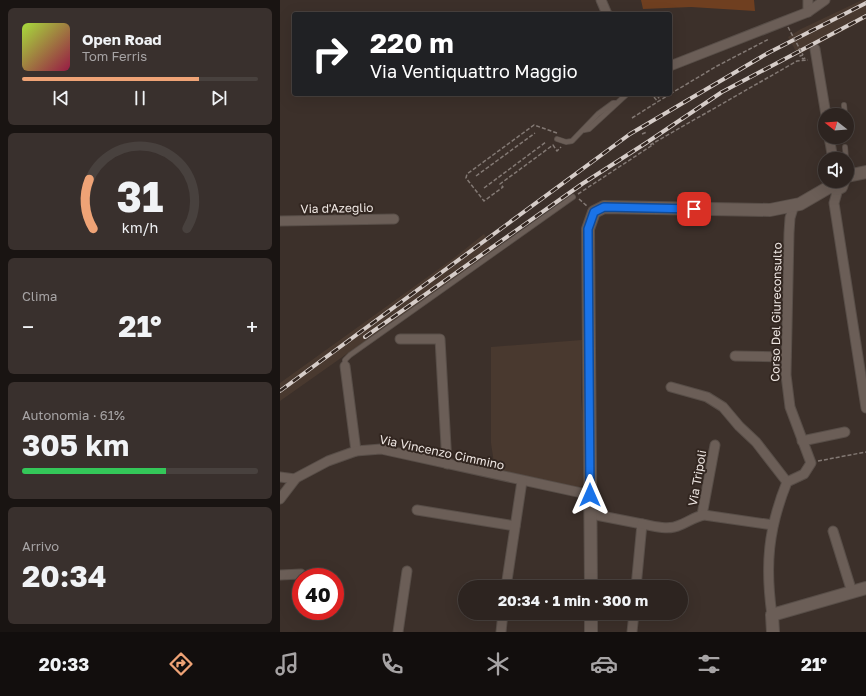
<!DOCTYPE html>
<html lang="it">
<meta charset="utf-8">
<style>
body{margin:0;font-family:"Golos Text",sans-serif;background:#39302d;color:#f1f3f6;height:100vh;display:flex;flex-direction:column;font-size:15px;white-space:nowrap}
*{box-sizing:border-box;margin:0}
p{font-size:13px;color:#a7a4a5}
.icon{flex:none;width:22px;height:22px;fill:none;stroke:currentColor;stroke-width:2;stroke-linecap:round;stroke-linejoin:round}
.map{position:relative;flex:1;overflow:hidden}
.details{display:flex;flex-direction:column;gap:8px;padding:8px;background:#191412;width:280px}
.details>*{flex:none}
.top-card{position:absolute;left:12px;top:12px;width:380px;height:84px;border-radius:4px;box-shadow:0 4px 16px #0002,0 0 0 1px #48413e;background:#202124;color:#fff;overflow:hidden}
.needle{width:26px;rotate:287deg}
.fabs{position:absolute;left:538px;top:108px;display:grid;gap:8px}
.fabs a{display:grid;place-items:center;width:36px;height:36px;border-radius:50%;background:#2d2420;box-shadow:0 4px 16px #0002,0 0 0 1px #48413e;font-size:20px}
.speed{position:absolute;left:12px;top:568px;display:flex;gap:8px;font-size:20px;font-weight:700;text-align:center}
.speed>*{display:grid;place-content:center;width:52px;height:52px;border-radius:50%;background:#2d2420;box-shadow:0 4px 16px #0002,0 0 0 1px #48413e;line-height:1}
.speed .limit{border:6px solid #d22;background:#fff;color:#111}
.pin{position:absolute;display:grid;place-items:center;width:34px;height:34px;color:#fff;margin:-17px;border-radius:8px;box-shadow:0 2px 6px #0006}
.me{position:absolute;width:44px;margin:-22px;rotate:0deg;stroke-linejoin:round;filter:drop-shadow(0 0 3px #0008)}
.turn{display:flex;align-items:center;gap:14px;height:84px;padding:0 12px;font-size:18px}
.turn .icon{width:52px;height:52px;stroke-width:2.5}
.turn b{display:block;font-size:28px;line-height:34px}
.big{font-size:30px;font-weight:700;line-height:1.1}
.details .widget{flex:1;display:flex;flex-direction:column;justify-content:center;gap:6px;min-width:0;padding:0 14px;border-radius:6px;background:#39302d}
.details .dial{align-items:center;gap:0}
.dial svg{height:104px;overflow:visible;fill:none;stroke:#48413e;stroke-width:7;stroke-linecap:round;text-anchor:middle}
.dial text{fill:#f1f3f6;stroke:none}
.song{display:flex;align-items:center;gap:12px}
.cover{width:48px;height:48px;border-radius:6px;background:linear-gradient(135deg,hsl(80 70% 55%),hsl(340 70% 35%))}
.played{height:4px;border-radius:2px;background:linear-gradient(90deg,#efa376 75%,#48413e 75%)}
.keys{display:flex;justify-content:space-around;direction:ltr}
.heat{display:flex;justify-content:space-between;align-items:center;font-size:22px;direction:ltr}
.charge{height:6px;border-radius:3px;background:linear-gradient(90deg,#34c759 61%,#48413e 0)}
.trip{position:absolute;left:178px;top:580px;width:230px;height:40px;border-radius:20px;background:#2d2420;box-shadow:0 4px 16px #0002,0 0 0 1px #48413e;font-weight:700;line-height:40px;text-align:center}
.tabs{display:flex;height:64px;justify-content:space-around;align-items:center;background:#120e0d;color:#a7a4a5}
.tabs .icon{width:28px;height:28px}
.tabs .active{color:#efa376}
.tabs b{font-size:18px;color:#f1f3f6}
main{display:flex;flex:1;min-height:0}
.map>svg:first-child{display:block}
.built{fill:#49392f}
.green{fill:#6f3f20}
.lines{fill:none;stroke-linecap:round;stroke-linejoin:round}
.lane-casing{stroke:#584e48;stroke-width:6}
.street-casing{stroke:#584e48;stroke-width:11}
.secondary-casing{stroke:#584e48;stroke-width:14}
.path{stroke:#837974;stroke-width:1.5;stroke-dasharray:4 2;stroke-linecap:butt}
.lane{stroke:#6b5e57;stroke-width:4.5}
.street{stroke:#6b5e57;stroke-width:9}
.secondary{stroke:#6b5e57;stroke-width:12}
.rail-casing{stroke:#d6cdc9;stroke-width:4}
.rail{stroke:#322620;stroke-width:2.5;stroke-dasharray:8;stroke-linecap:butt}
.path-bridge{stroke:#837974;stroke-width:1.5;stroke-dasharray:4 2;stroke-linecap:butt}
.route-casing{stroke:#114b97;stroke-width:10}
.route{stroke:#1a73e8;stroke-width:7}
.labels{text-anchor:middle;dominant-baseline:central;stroke-width:4;stroke-linejoin:round;paint-order:stroke}
.street-label{font-size:12px;fill:#efe7e3;stroke:#322620}
</style>
<main>
<section class="details">
<div class="widget">
<div class="song"><i class="cover"></i><div><b>Open Road</b><p>Tom Ferris</p></div></div>
<div class="played"></div>
<div class="keys"><svg class="icon" aria-label="previous" viewBox="0 0 24 24"><path d="M18 5L8 12l10 7zM5 5v14"/></svg><svg class="icon" aria-label="pause" viewBox="0 0 24 24"><path d="M8 5v14M16 5v14"/></svg><svg class="icon" aria-label="next" viewBox="0 0 24 24"><path d="M6 5l10 7-10 7zM19 5v14"/></svg></div>
</div>
<div class="widget dial"><svg viewBox="0 0 100 80">
<path d="M14 69A42 42 0 1 1 86 69"/>
<path d="M14 69A42 42 0 0 1 11 31" stroke="#efa376"/>
<text x="50" y="56" font-size="32" font-weight="700">31</text>
<text x="50" y="72" font-size="11">km/h</text>
</svg></div>
<div class="widget"><p>Clima</p>
<div class="heat"><a>−</a><b class="big">21°</b><a>+</a></div>
</div>
<div class="widget"><p>Autonomia · 61%</p><b class="big">305 km</b><div class="charge"></div></div>
<div class="widget"><p>Arrivo</p><b class="big">20:34</b></div>
</section>
<div class="map">
<svg width="586" height="632" viewBox="0 0 586 632">
<rect width="100%" height="100%" fill="#3c302a"/>
<!-- built -->
<g class="built">
<polygon points="582,0 586,0 586,19 518,55 508,37 521,29"/>
<polygon points="204,234 214,250 0,401 0,383 174,258"/>
<polygon points="302,340 301,398 305,446 305,485 298,488 215,470 211,443 211,347"/>
</g>
<!-- green -->
<polygon class="green" points="361,0 474,0 475,11 411,7 363,9"/>
<g class="lines">
<!-- lane casing -->
<g class="lane-casing">
<g id="lane">
<polyline points="564,105 565,115"/>
<polyline points="304,130 309,129 347,94"/>
<polyline points="277,139 286,142 292,141 318,114 333,103 336,103"/>
<polyline points="565,147 566,159"/>
<polyline points="65,366 65,360 70,355 293,197"/>
</g>
</g>
<!-- street casing -->
<g class="street-casing">
<g id="street">
<polyline points="321,0 327,14"/>
<polyline points="528,12 528,0"/>
<polyline points="535,49 546,115"/>
<polyline points="390,66 528,12 545,0"/>
<polyline points="549,137 553,159"/>
<polyline points="558,189 554,203 586,408"/>
<polyline points="0,221 114,219"/>
<polyline points="120,339 160,339 167,464"/>
<polyline points="455,356 506,357"/>
<polyline points="65,366 76,451"/>
<polyline points="391,387 427,397 443,407 459,426 476,442 507,482"/>
<polyline points="522,441 565,432"/>
<polyline points="0,477 15,479"/>
<polyline points="0,499 16,478 48,461 76,451 101,449 311,495"/>
<polyline points="137,510 235,526"/>
<polyline points="311,514 362,524 356,587"/>
<polyline points="422,515 435,445"/>
<path d="M362,524C374,526 388,531 400,525C408,522 414,517 424,515L493,525"/>
<polyline points="553,531 572,592"/>
<polyline points="0,575 21,574"/>
<polyline points="226,587 242,481"/>
<path d="M492,615C485,566 488,529 507,482L524,474L531,463L510,407L506,375L509,233L510,218L514,205"/>
<polyline points="118,632 127,571"/>
<polyline points="221,632 223,613"/>
<polyline points="352,632 354,613"/>
</g>
</g>
<!-- secondary casing -->
<g class="secondary-casing">
<g id="secondary">
<polyline points="567,176 586,172"/>
<polyline points="550,181 551,186 556,189 561,187 563,181"/>
<polyline points="311,587 308,229 314,212 324,207 490,210 520,204 551,186"/>
<polyline points="311,613 311,632"/>
<polyline points="493,632 492,615 586,588"/>
</g>
</g>
<!-- path -->
<g class="path">
<polyline points="523,55 520,56 523,59 527,57"/>
<polyline points="390,94 437,66 489,39"/>
<polyline points="377,95 380,100"/>
<polyline points="374,97 378,102"/>
<polyline points="352,118 390,94"/>
<polyline points="277,133 254,125 187,174 186,178 204,201 223,187 220,184 273,145 277,151 281,147"/>
<polyline points="362,134 367,132"/>
<polyline points="370,145 517,61 528,60"/>
<polyline points="196,176 255,133"/>
<polyline points="204,188 266,142"/>
<polyline points="298,194 374,144"/>
<polyline points="299,199 307,206"/>
<polyline points="538,461 586,452"/>
</g>
<!-- lane -->
<use href="#lane" class="lane"/>
<!-- street -->
<use href="#street" class="street"/>
<!-- secondary -->
<use href="#secondary" class="secondary"/>
<!-- rail casing -->
<g class="rail-casing">
<g id="rail">
<polyline points="85,337 302,184 366,143 442,92 586,16"/>
<polyline points="0,391 350,134 488,53 586,3"/>
</g>
</g>
<!-- rail -->
<use href="#rail" class="rail"/>
<!-- path-bridge -->
<polyline class="path-bridge" points="508,27 523,55"/>
</g>
<g class="lines">
<!-- route casing -->
<g class="route-casing">
<polyline id="route" points="310,495 308,229 314,212 324,207 414,209"/>
</g>
<!-- route -->
<use href="#route" class="route"/>
</g>
<g class="labels">
<!-- street labels -->
<g class="street-label">
<text transform="translate(57 208) rotate(-1)">Via d'Azeglio</text>
<text transform="translate(496 312) rotate(-89)">Corso Del Giureconsulto</text>
<text transform="translate(162 452) rotate(12)">Via Vincenzo Cimmino</text>
<text transform="translate(417 478) rotate(-80)">Via Tripoli</text>
</g>
</g>
</svg>
<div class="fabs">
<a><svg class="needle" viewBox="-14 -14 28 28"><path d="M0-13l5 13h-10z" fill="#e53935"/><path d="M0 13l5-13h-10z" fill="#a7a4a5"/></svg></a>
<a><svg class="icon" aria-label="sound" viewBox="0 0 24 24"><path d="M4 9h4l5-4v14l-5-4H4zM17 9q2 3 0 6"/></svg></a>
</div>
<div class="speed"><div class="limit">40</div></div>
<div class="pin" style="left:414px;top:209px;background:#d93025"><svg class="icon" aria-label="arrive" viewBox="0 0 24 24"><path d="M6 21V4h12l-3 4 3 4H6"/></svg></div>
<svg class="me" style="left:310px;top:495px" viewBox="-20 -20 40 40"><path d="M0-17L14 15 0 8-14 15z" fill="#1a73e8" stroke="#fff" stroke-width="4"/></svg>
<div class="trip">20:34 · 1 min · 300 m</div>
<div class="top-card">
<div class="turn"><svg class="icon" aria-label="right" viewBox="0 0 24 24"><path d="M7 20v-9h11M14 6l5 5-5 5"/></svg><div><b>220 m</b>Via Ventiquattro Maggio</div></div>
</div>
</div>
</main>
<nav class="tabs">
<b>20:33</b>
<svg class="icon active" aria-label="directions" viewBox="0 0 24 24"><path d="M12 3l9 9-9 9-9-9zM9 14v-3h6M13 9l2 2-2 2"/></svg>
<svg class="icon" aria-label="music" viewBox="0 0 24 24"><path d="M9 18V5l10-2v13"/><circle cx="6" cy="18" r="3"/><circle cx="16" cy="16" r="3"/></svg>
<svg class="icon" aria-label="phone" viewBox="0 0 24 24"><path d="M5 4h4l2 5-3 2q2 4 5 5l2-3 5 2v4C11 20 4 13 5 4z"/></svg>
<svg class="icon" aria-label="climate" viewBox="0 0 24 24"><path d="M12 3v18M4 7l16 10M4 17L20 7"/></svg>
<svg class="icon" aria-label="car" viewBox="0 0 24 24"><path d="M5 17H2v-5l4-1 3-4h7l3 4 3 1v5h-3M9 17h6M6 11h13"/><circle cx="7" cy="17" r="2"/><circle cx="17" cy="17" r="2"/></svg>
<svg class="icon" aria-label="filters" viewBox="0 0 24 24"><path d="M4 7h16M4 17h16"/><circle cx="9" cy="7" r="2"/><circle cx="15" cy="17" r="2"/></svg>
<b>21°</b>
</nav>
